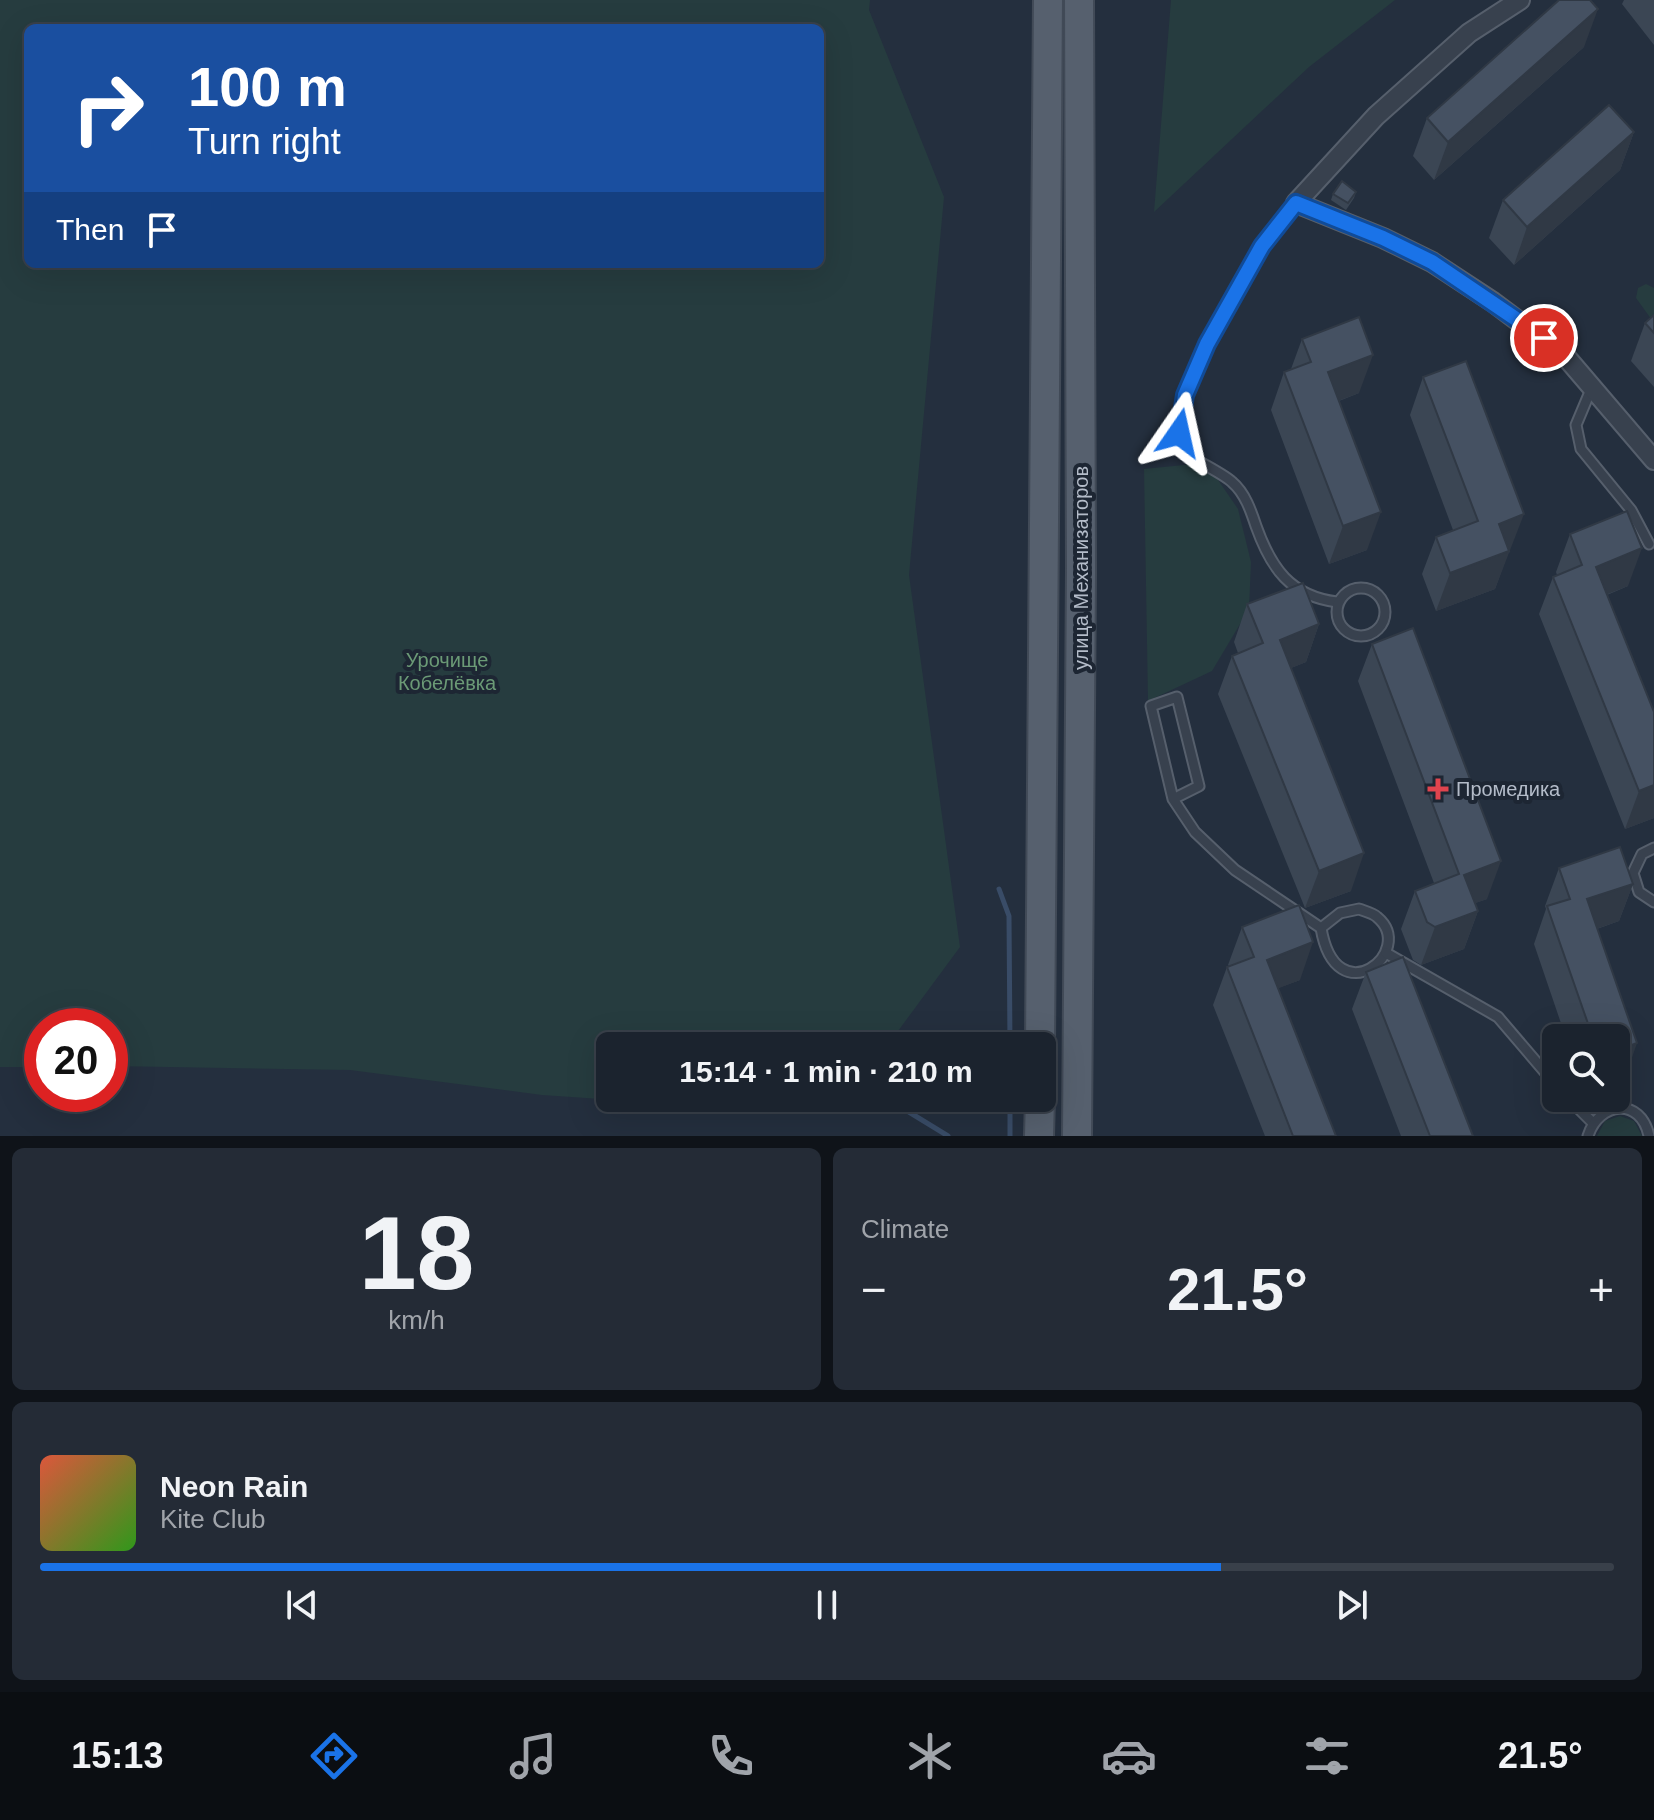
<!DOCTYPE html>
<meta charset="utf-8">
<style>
body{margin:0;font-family:Arial,sans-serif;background:#242b36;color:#f1f3f6;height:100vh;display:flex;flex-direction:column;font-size:30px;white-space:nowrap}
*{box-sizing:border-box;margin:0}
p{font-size:26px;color:#a0a4aa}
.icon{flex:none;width:44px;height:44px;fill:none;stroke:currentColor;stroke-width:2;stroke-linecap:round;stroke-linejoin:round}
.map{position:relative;height:1136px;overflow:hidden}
.sheet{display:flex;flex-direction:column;gap:12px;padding:12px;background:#0f1319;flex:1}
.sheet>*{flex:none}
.top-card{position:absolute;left:24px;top:24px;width:800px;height:244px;border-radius:12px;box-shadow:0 8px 32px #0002,0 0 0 2px #39404a;background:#1a4fa0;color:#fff;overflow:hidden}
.tools{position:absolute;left:1542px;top:1024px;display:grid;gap:16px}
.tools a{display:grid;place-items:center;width:88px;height:88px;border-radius:12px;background:#1b232e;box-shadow:0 8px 32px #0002,0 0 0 2px #39404a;font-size:40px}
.speed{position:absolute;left:24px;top:1008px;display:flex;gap:16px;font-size:40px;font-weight:700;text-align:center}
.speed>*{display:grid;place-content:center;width:104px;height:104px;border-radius:50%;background:#1b232e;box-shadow:0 8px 32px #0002,0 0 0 2px #39404a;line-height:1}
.speed .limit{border:12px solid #d22;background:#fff;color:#111}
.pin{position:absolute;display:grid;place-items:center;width:68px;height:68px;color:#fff;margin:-34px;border:4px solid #fff;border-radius:50%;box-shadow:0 2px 8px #0007}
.me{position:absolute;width:88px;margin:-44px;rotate:11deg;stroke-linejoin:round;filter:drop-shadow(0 0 6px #0008)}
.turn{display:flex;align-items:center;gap:28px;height:168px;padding:0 32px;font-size:36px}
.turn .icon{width:104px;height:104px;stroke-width:2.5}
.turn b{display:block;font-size:56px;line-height:68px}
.then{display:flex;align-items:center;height:76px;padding:0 32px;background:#0003;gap:16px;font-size:30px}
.big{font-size:60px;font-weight:800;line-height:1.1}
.sheet .tile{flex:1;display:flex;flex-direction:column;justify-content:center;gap:12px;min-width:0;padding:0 28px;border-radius:12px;background:#242b36}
.sheet .dial{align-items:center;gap:0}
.dial b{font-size:104px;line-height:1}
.song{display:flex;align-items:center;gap:24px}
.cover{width:96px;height:96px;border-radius:12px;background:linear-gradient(135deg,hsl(10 70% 55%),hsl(110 70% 35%))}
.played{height:8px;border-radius:4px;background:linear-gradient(90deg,#1a73e8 75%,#39404a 75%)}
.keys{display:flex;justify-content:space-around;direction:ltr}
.heat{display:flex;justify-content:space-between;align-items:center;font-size:44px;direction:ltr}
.sheet .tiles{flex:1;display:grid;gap:12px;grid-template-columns:1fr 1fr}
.tile:last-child{grid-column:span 2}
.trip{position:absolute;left:596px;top:1032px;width:460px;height:80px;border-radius:12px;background:#1b232e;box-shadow:0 8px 32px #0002,0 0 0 2px #39404a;font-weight:800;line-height:80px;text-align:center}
.dock{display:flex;height:128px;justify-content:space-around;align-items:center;background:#0b0e12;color:#a0a4aa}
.dock .icon{width:56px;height:56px}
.dock .on{color:#1a73e8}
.dock b{font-size:36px;color:#f1f3f6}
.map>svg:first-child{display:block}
.green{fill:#263c3f;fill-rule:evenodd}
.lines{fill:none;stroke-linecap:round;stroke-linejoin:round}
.stream{stroke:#394c67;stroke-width:5}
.lane-casing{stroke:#565f6c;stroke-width:13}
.street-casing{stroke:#565f6c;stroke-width:22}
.primary-casing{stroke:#414a57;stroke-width:32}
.lane{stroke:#38414e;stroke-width:9}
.street{stroke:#38414e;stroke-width:18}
.primary{stroke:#56606e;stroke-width:28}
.wall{fill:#3b4654}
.shaded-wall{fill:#303945}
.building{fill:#455162;stroke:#303945;stroke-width:2}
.route-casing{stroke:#114b97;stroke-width:20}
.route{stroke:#1a73e8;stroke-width:14}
.health-dot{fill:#e0444e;stroke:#1d2633;stroke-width:3}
.labels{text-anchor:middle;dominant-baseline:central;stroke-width:8;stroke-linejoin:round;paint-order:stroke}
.street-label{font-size:20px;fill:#b4bcc9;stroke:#1d2633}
.park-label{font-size:20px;fill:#6b9a76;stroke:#1d2633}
.poi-label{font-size:20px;fill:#b4bcc9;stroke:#1d2633;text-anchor:start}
</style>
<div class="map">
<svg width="1654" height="1136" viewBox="0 0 1654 1136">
<rect width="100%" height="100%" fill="#242f3e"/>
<!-- green -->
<g class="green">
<path d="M0,0H870L869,10L944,197L909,575L960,947L887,1046H610V1098H754L703,1106L542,1095L350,1070L110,1066V1026H42V1067H0ZM28,28H820V264H28Z"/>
<polygon points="1171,0 1395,0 1309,67 1154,212"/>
<polygon points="1646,284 1654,288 1654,323 1636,298 1638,288"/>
<polygon points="1194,464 1216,477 1238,509 1251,562 1249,609 1212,671 1148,701 1144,469"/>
<polygon points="1620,1116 1634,1121 1642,1136 1597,1136 1605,1121"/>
</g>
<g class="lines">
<!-- stream -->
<g class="stream">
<polyline points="999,889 1009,916 1010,1046"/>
<polyline points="886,1098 948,1136"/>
<polyline points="1010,1098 1010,1136"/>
</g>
<!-- lane casing -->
<g class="lane-casing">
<g id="lane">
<path d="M1296,203L1262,246L1207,344L1185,395L1179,433L1184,453C1197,461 1224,474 1232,482C1245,493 1251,511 1256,526C1271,568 1290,596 1337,602"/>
<polyline points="1592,387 1576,425 1581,449 1631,510 1649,544"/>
<circle cx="1361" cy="612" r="24"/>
<polyline points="1173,799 1151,706 1177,697 1199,786 1173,799 1195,832 1235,870 1321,928"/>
<polyline points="1654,848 1642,854 1633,873 1639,892 1654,902"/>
<path d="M1359,909C1364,911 1373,913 1377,917C1418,951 1336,1017 1321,928L1340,913Z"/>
<polyline points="1386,953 1498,1017 1556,1085"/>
<polyline points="1568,1098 1592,1122"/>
<path d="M1588,1136C1599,1101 1641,1097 1649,1136"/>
</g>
</g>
<!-- street casing -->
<g class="street-casing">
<polyline id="street" points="1520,0 1469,33 1376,116 1296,203 1383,238 1432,262 1493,302 1566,357 1654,460"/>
</g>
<!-- primary casing -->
<g class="primary-casing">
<g id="primary">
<polyline points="1040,1046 1048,0"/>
<polyline points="1039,1136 1040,1098"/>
<polyline points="1077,1136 1081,570 1079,0"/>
</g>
</g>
<!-- lane -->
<use href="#lane" class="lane"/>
<!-- street -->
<use href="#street" class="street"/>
<!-- primary -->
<use href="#primary" class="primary"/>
</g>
<!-- wall -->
<g class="wall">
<polygon points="1624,0 1654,0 1654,45 1622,4"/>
<polygon points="1584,47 1434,180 1413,156 1427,118"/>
<polygon points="1634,132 1620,170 1514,265 1489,238 1503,200"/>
<polygon points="1356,192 1354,198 1346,210 1331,200 1333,194"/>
<polygon points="1654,315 1654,387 1631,361 1645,323"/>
<polygon points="1302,339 1359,393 1339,401 1367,550 1329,564 1271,410 1284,372 1291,369"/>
<polygon points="1423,377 1510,552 1508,553 1495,589 1436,611 1422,574 1436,537 1453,530 1410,415"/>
<polygon points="1570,534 1628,586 1607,595 1654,818 1625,829 1539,614 1553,577 1557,575 1556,572"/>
<polygon points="1247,604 1319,624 1306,662 1291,668 1351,891 1305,908 1218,694 1232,656 1238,653 1234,642"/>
<polygon points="1372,644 1487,899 1475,903 1478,911 1464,949 1421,965 1413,960 1401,929 1415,891 1434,883 1358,681"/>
<polygon points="1559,868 1633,884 1619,921 1597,929 1624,1081 1616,1038 1566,1038 1534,944 1546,909 1545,906"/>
<polygon points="1242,927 1300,980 1278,988 1336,1136 1265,1136 1213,1005 1227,967 1229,966 1228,965"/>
<polygon points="1366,972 1473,1136 1401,1136 1352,1009"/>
</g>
<!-- shaded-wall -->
<g class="shaded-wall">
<polygon points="1598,9 1584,47 1434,180 1448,142"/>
<polygon points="1634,132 1620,170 1514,265 1527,227"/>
<polygon points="1373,355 1359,393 1314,410 1328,372"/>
<polygon points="1381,512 1367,550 1329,564 1343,526"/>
<polygon points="1524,514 1495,589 1436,611 1450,573 1499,524"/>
<polygon points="1642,548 1628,586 1582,604 1596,567"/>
<polygon points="1319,624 1306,662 1266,678 1280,640"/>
<polygon points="1654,785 1654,818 1625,829 1639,791"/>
<polygon points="1364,853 1351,891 1305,908 1319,871"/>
<polygon points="1501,861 1487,899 1450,912 1464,875"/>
<polygon points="1633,884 1619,921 1573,937 1587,899"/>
<polygon points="1478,911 1464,949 1421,965 1435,927"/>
<polygon points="1313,942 1300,980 1253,998 1267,960"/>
<polygon points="1637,1043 1624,1081 1616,1084 1616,1051"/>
</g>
<!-- building -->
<g class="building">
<polygon points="1559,0 1590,0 1598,9 1448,142 1427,118"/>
<polygon points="1609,105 1634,132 1527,227 1503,200"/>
<polygon points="1342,181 1356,192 1348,203 1333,194"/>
<polygon points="1654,315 1654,333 1645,323"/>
<polygon points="1359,317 1373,355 1328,372 1381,512 1343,526 1284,372 1311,362 1302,339"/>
<polygon points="1466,361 1524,514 1499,524 1509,551 1450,573 1436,537 1478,521 1423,377"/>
<polygon points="1627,511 1642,548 1596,567 1654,712 1654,785 1639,791 1553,577 1582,565 1570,534"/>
<polygon points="1303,583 1319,624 1280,640 1364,853 1319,871 1232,656 1263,643 1247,604"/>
<polygon points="1413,628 1501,861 1464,875 1478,911 1435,927 1427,922 1415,891 1459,874 1372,644"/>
<polygon points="1620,847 1633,884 1587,899 1637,1043 1616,1051 1616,1038 1593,1038 1547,906 1570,899 1559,868"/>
<polygon points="1299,905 1313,942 1267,960 1336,1136 1293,1136 1227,967 1254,957 1242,927"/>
<polygon points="1403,957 1473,1136 1430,1136 1366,972"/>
</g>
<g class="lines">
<!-- route casing -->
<g class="route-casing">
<polyline id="route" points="1179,433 1185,395 1207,344 1262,246 1296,203 1383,238 1432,262 1544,338"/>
</g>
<!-- route -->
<use href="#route" class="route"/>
</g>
<!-- markers -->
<path class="health-dot" d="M1434 777h8v8h8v8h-8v8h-8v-8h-8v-8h8z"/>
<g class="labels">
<!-- street labels -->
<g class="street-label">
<text transform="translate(1081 568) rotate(-90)">улица Механизаторов</text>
</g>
<!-- park labels -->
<g class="park-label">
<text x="447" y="660">Урочище<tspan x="447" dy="23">Кобелёвка</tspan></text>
</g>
<!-- poi labels -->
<g class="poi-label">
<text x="1456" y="789">Промедика</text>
</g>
</g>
</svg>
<div class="tools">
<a><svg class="icon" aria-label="search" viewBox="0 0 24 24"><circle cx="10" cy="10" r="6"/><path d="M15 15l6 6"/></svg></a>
</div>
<div class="speed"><div class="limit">20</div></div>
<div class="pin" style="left:1544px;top:338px;background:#d93025"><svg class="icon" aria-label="arrive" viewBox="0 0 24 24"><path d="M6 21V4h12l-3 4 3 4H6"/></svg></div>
<svg class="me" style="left:1179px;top:433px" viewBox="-20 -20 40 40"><path d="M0-17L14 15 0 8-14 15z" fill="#1a73e8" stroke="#fff" stroke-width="4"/></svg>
<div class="trip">15:14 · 1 min · 210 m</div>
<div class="top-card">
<div class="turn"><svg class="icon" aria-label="right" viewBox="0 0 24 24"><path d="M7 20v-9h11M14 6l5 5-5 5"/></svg><div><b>100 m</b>Turn right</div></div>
<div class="then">Then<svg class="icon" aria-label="arrive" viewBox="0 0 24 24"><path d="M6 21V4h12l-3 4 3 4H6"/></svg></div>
</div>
</div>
<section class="sheet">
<div class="tiles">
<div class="tile dial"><b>18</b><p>km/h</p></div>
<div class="tile"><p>Climate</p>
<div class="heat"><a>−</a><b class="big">21.5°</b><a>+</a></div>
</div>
<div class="tile">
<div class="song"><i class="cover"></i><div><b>Neon Rain</b><p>Kite Club</p></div></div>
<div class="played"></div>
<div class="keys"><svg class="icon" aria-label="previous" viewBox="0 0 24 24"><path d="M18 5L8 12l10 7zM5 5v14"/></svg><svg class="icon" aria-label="pause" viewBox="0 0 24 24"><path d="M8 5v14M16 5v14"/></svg><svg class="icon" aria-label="next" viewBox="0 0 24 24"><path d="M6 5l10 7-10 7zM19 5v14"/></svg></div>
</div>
</div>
</section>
<nav class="dock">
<b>15:13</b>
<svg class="icon on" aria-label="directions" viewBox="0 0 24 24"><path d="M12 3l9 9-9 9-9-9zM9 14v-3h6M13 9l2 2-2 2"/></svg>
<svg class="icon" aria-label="music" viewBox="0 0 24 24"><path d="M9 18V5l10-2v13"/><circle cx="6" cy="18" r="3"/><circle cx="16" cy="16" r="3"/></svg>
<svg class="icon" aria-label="phone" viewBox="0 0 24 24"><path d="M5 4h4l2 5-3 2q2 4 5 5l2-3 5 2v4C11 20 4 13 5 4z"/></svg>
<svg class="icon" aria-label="climate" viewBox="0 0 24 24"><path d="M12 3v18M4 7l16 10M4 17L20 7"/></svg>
<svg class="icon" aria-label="car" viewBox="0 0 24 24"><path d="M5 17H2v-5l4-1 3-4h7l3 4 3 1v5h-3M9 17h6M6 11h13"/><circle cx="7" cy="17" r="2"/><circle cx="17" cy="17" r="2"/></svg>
<svg class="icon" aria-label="filters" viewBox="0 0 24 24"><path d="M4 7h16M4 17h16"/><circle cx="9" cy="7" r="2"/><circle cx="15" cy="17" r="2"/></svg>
<b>21.5°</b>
</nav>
